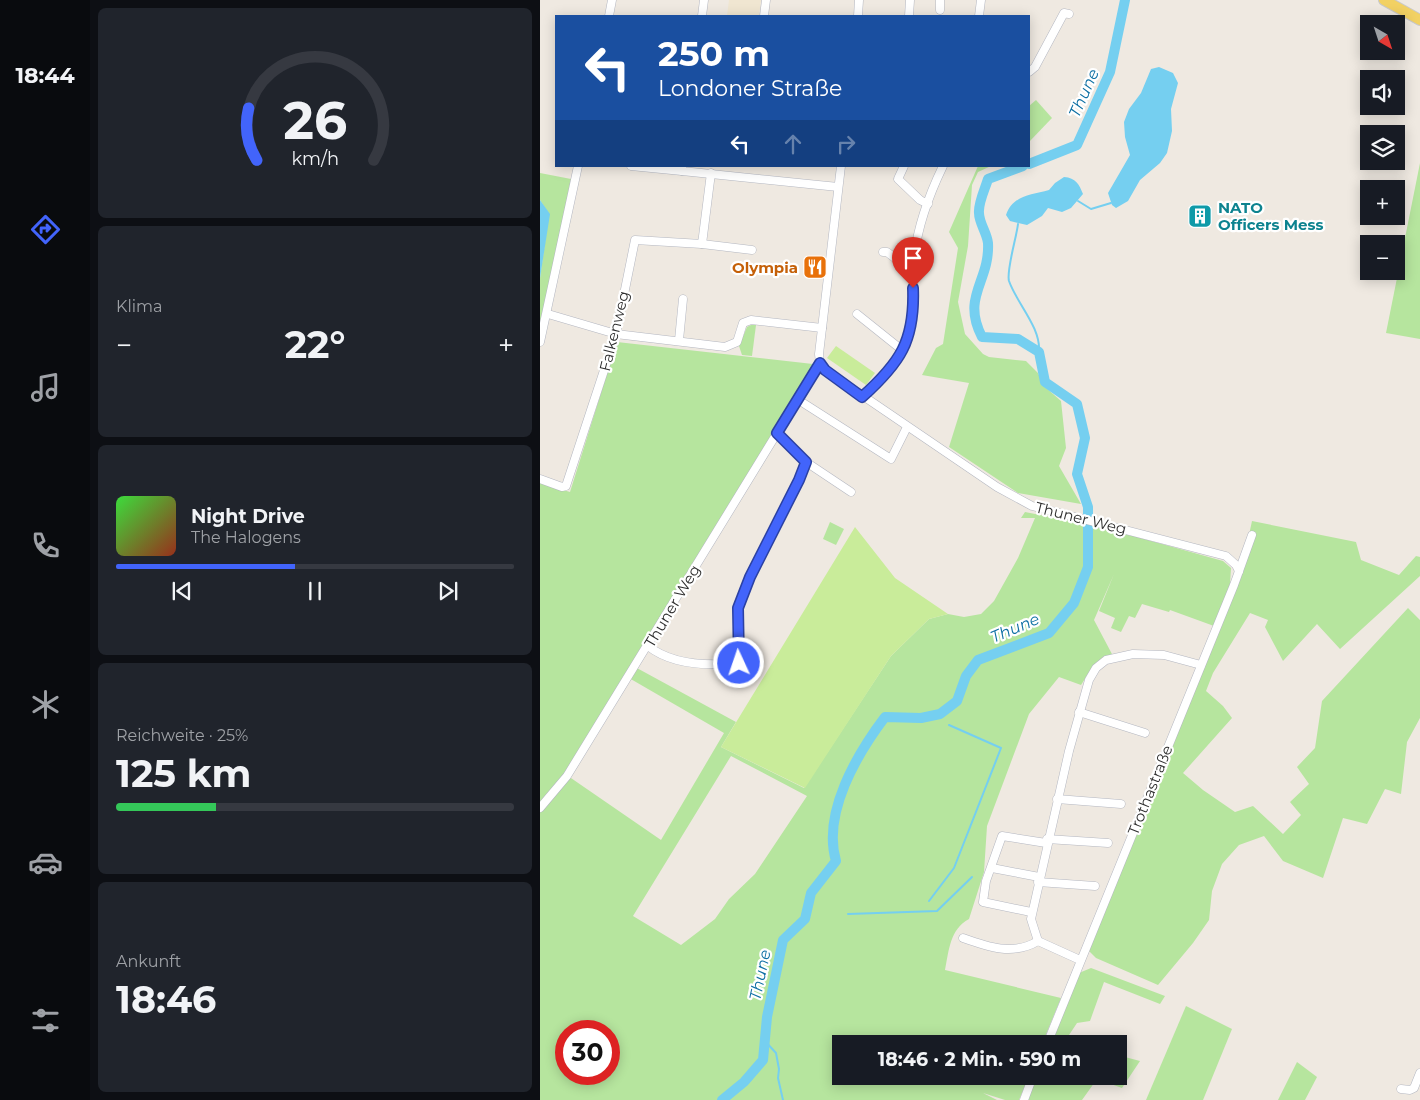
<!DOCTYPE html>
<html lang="de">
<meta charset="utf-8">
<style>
body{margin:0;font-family:Montserrat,sans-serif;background:#20242c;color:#f1f3f6;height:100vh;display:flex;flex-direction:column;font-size:19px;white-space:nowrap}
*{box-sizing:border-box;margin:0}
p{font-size:16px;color:#9ea1a6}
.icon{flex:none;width:28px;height:28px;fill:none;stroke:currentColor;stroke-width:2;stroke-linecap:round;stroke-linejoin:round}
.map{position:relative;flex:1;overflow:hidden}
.side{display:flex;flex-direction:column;gap:8px;padding:8px;background:#0d0f14;width:450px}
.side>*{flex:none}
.top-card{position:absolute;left:15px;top:15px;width:475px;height:152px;border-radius:0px;box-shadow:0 2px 12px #0003;background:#1a4fa0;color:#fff;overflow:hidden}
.needle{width:32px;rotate:141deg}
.controls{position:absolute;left:820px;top:15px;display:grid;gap:10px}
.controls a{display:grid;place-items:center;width:45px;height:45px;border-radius:0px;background:#171b24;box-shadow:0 2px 12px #0003;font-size:25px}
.speed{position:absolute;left:15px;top:1020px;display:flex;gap:10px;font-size:25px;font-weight:700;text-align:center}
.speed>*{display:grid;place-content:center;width:65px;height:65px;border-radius:50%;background:#171b24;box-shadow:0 2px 12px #0003;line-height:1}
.speed .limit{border:8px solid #d22;background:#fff;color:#111}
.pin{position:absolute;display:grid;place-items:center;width:42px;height:42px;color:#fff;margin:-51px -21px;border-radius:50% 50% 50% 0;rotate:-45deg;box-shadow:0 0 5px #0007}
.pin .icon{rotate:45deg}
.me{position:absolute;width:55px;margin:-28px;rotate:357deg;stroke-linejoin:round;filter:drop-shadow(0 0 4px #0008)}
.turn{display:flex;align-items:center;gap:18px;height:105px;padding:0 20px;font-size:22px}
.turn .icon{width:65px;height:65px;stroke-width:2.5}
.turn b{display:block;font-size:35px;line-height:42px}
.lanes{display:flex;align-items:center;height:48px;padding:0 20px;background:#0003;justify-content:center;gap:25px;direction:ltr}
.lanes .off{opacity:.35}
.big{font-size:38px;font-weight:700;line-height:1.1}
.side .widget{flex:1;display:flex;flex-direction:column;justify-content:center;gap:8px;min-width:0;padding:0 18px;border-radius:8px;background:#20242c}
.side .dial{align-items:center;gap:0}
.dial svg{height:130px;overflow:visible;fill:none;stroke:#363941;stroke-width:7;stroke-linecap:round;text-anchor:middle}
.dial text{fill:#f1f3f6;stroke:none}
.song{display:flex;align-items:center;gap:15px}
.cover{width:60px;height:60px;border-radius:8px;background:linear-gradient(135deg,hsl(120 70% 55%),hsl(10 70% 35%))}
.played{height:5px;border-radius:2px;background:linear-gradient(90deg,#4264fb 45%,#363941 45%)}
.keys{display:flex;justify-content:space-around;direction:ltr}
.heat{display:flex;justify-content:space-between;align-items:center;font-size:28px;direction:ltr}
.charge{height:8px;border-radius:4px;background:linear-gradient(90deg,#34c759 25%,#363941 0)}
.trip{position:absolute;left:292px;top:1035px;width:295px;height:50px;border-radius:0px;background:#171b24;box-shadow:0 2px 12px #0003;font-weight:700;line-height:50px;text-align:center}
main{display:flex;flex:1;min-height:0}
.tabs{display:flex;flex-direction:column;width:90px;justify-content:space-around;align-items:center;background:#090b0e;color:#9ea1a6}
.tabs .icon{width:35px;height:35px}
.tabs .active{color:#4264fb}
.tabs b{font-size:22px;color:#f1f3f6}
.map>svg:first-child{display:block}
.education{fill:#f0e6d1}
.green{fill:#b6e59e;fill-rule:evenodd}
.pitch{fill:#c9ec9a}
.water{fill:#75cff0}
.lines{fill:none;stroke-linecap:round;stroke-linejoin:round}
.stream{stroke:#75cff0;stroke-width:2}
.river{stroke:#75cff0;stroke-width:10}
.minor-casing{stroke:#b4b7c1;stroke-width:9}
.major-casing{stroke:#c9c9c9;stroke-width:12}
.minor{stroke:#fff;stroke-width:8}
.major{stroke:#f2d163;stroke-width:10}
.route-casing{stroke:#2b41a3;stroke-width:12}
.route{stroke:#4264fb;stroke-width:9}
.labels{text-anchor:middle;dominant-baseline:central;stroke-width:4.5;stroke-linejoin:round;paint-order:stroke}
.culture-label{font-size:15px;font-weight:bold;fill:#0d838f;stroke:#fff;text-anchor:start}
.food-label{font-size:15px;font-weight:bold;fill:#c56008;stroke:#fff;text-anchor:end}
.street-label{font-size:15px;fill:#2e2e2e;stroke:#fff}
.water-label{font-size:16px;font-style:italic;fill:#0d6fa3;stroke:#fff}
</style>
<main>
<nav class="tabs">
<b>18:44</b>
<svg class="icon active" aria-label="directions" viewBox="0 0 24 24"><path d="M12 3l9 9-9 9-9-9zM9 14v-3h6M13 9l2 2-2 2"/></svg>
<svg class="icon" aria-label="music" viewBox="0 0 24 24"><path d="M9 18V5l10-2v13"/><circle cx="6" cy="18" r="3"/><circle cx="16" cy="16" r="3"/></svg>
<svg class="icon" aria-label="phone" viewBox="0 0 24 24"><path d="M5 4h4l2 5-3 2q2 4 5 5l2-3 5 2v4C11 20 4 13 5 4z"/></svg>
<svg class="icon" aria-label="climate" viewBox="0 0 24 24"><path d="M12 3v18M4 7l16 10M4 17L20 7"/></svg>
<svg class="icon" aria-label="car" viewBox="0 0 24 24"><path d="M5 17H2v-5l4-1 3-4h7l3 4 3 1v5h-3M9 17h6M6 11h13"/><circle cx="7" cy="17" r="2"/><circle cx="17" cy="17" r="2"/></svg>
<svg class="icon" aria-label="filters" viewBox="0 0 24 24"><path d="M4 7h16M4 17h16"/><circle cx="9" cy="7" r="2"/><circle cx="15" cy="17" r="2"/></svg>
</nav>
<section class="side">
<div class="widget dial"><svg viewBox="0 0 100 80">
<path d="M14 69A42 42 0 1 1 86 69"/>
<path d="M14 69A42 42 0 0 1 9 37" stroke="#4264fb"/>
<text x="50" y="56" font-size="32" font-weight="700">26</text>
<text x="50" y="72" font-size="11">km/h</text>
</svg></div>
<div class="widget"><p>Klima</p>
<div class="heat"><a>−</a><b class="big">22°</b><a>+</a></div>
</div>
<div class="widget">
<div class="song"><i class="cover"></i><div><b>Night Drive</b><p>The Halogens</p></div></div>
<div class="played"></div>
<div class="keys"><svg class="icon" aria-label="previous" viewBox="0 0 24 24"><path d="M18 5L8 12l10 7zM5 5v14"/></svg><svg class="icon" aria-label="pause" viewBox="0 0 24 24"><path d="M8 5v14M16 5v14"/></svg><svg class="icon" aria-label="next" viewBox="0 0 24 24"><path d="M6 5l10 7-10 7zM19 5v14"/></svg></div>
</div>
<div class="widget"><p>Reichweite · 25%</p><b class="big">125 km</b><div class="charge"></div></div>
<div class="widget"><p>Ankunft</p><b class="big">18:46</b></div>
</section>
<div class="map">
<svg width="880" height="1100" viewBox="0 0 880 1100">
<rect width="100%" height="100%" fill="#efe9e1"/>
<!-- education -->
<polygon class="education" points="189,0 221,0 219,16 187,16"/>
<!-- green -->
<g class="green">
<polygon points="496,100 512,118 489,142 489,106"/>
<polygon points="880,163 880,339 846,333"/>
<polygon points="438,166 451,166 438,172 432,185 428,246 418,302 425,334 443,354 449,357 486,361 498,373 504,386 521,401 526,448 519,466 541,504 478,493 409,447 429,383 382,375 396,348 403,344 418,248 409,232"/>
<polygon points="0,173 31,179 0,327 0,278 9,214 0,200"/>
<polygon points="211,325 216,325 212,356 202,355 199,346 207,327"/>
<path d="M77,342L273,364L262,389L95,667L196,722L181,747L264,788L351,656L389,619L408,614L424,617L441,614L454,601L478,558L495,518H481L485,512L561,527L683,561L691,568L690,584L674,626L630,610L629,612L602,604L595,618L589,616L581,632L571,628L575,618L559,611L574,574L554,620L573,656L553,666L541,685L519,677L489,714L447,826L444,872L429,919C410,929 409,950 405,970L521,998L502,1044H301V1076H489L479,1100H465L443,1093L457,1100H0V483L30,492ZM89,678L184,733L121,840L28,776ZM191,756L267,796L215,874L189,899L175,919L141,945L93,916ZM26,1031H69V1074H26Z"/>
<polygon points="712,521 816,542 821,560 859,575 876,556 880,557 880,576 800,649 777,624 743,661 725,627 728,620 710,613 673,673 666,691 683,706 692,718 643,773 663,790 695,812 713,806 743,834 761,815 750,802 769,784 757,767 775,748 782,701 868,608 880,620 880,718 867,742 861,794 845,789 827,824 803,818 783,878 743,861 724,836 699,845 682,864 672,891 669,920 653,943 618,985 556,958 548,950 700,577"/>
<polygon points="290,522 304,529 296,545 283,539"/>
<polygon points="551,968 625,996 620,1004 564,982 550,1021 537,1023 527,1038 539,1044 511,1044 539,973"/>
<polygon points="646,1006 692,1029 663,1100 606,1100"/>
<polygon points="585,1057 600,1061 582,1088 557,1079 542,1100 487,1100 497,1076 579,1076 579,1063 581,1064"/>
<polygon points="757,1062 777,1077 765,1100 738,1100"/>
</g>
<!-- pitch -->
<g class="pitch">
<polygon points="296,346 335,373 326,385 287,358"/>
<polygon points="315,527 355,578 408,614 389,619 351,656 265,788 181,747"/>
</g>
<!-- water -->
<g class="water">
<polygon points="619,67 633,73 638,83 631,109 632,131 627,153 620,163 600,180 588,201 576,208 572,205 568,193 590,155 585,137 584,122 589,109 601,93 611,69"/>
<path d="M524,177C536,178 539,184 543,194L531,208L522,212L508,208L502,216L487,225L470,221L466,215C473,195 491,195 509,190L515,183Z"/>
<polygon points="0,200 10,214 0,278"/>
</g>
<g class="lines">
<!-- stream -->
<g class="stream">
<polyline points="538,201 551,209 571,203"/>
<path d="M478,224C477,235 466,271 469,281C477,304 501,327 499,352"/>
<polyline points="389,901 414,868 461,748 409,725"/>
<polyline points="308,914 397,911 432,877"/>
<polyline points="224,1040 236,1053 239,1069 238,1078 243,1100"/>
</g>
<!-- river -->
<g class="river">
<polyline points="489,164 537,145 570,72 585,0"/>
<path d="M182,1100L204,1082L223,1060L227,1017L243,940L265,919L271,893L296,861C282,813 317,754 345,717L381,718L400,714L417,701L426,676L438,660L509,633L534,603L548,567V507L537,474L545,438L537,404L505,382L499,352L478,339L442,337C421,296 450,282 448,243C447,233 439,223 439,213C438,203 445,189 448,179L483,166"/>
</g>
<!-- minor casing -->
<g class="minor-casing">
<g id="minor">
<polyline points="400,0 400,10"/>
<polyline points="69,16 72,0"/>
<polyline points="162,16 164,0"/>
<polyline points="224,16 226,0"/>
<polyline points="318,16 319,0"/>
<polyline points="369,16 370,0"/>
<polyline points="439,16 441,0"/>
<polyline points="489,72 495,67 524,13 529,14"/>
<polyline points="91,166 142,171"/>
<polyline points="142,166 142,171 298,187"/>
<polyline points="301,166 279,354 280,363 285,370 457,487 492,506 686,556 696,565 699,571"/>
<polyline points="364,166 358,179 380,200 388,204"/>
<polyline points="162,244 212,250"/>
<polyline points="343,252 347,252 369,269 373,270"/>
<polyline points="8,314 76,334 185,347 197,342 203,323 211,320 282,328"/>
<polyline points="317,314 362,350"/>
<polyline points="139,340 143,299"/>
<polyline points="0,342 38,166"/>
<path d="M322,397C352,370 370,350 374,307C375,295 372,282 373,269C375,234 388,197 403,166"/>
<polyline points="257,399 351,459 367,427"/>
<polyline points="237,433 266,462 311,492"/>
<polyline points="0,479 22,487 26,486 76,334 95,240 162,244 171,173"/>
<path d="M108,646C132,665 170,666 199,663L198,607L210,577L259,481L266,462"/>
<polyline points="539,712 605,733"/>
<polyline points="517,799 581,804"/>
<polyline points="0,808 27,776 280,363"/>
<polyline points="507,839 568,843"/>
<polyline points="452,868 499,877"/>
<polyline points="498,882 555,886"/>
<polyline points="491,912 443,902 446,881 462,836 506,843"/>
<path d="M423,938C448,947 473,956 498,941"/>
<polyline points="540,960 498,941 491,919 529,751 549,680 556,668 566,660 593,654 624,655 661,665"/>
<polyline points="507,1044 694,585 712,535"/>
<polyline points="861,1089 870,1090 874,1088 880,1073"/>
<polyline points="484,1100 493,1076"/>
</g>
</g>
<!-- major casing -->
<g class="major-casing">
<polyline id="major" points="844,0 880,20"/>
</g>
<!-- minor -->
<use href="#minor" class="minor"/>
<!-- major -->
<use href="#major" class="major"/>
</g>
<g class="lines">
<!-- route casing -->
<g class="route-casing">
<path id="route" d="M199,663L198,608L210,577L259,480L266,462L237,433L280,363L285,370L322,397C360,363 375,341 373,288"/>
</g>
<!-- route -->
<use href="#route" class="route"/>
</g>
<!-- icons -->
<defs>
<g id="building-square" transform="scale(1.25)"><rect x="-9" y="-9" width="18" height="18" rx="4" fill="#0f9aa8" stroke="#fff"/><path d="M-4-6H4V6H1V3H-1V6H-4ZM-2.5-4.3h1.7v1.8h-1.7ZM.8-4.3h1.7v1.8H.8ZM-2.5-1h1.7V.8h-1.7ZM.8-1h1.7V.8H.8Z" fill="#fff"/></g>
<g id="restaurant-square" transform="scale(1.25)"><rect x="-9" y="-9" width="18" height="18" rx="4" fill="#e8710a" stroke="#fff"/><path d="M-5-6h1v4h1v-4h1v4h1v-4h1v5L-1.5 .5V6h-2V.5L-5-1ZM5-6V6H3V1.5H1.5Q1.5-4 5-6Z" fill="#fff"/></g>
</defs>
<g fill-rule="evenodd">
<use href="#building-square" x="660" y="216"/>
<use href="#restaurant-square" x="275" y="267"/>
</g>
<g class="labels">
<!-- culture labels -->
<g class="culture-label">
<text x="678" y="207">NATO<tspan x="678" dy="17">Officers Mess</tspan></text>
</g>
<!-- food labels -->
<g class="food-label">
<text x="258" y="267">Olympia</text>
</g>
<!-- street labels -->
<g class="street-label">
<text transform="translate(74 331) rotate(-76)">Falkenweg</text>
<text transform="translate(541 518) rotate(14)">Thuner Weg</text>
<text transform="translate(132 606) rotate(-59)">Thuner Weg</text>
<text transform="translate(610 790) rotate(-68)">Trothastraße</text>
</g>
<!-- water labels -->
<g class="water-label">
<text transform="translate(544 93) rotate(-66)">Thune</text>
<text transform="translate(475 628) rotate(-23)">Thune</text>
<text transform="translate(220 975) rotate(-78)">Thune</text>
</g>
</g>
</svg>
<div class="controls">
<a><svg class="needle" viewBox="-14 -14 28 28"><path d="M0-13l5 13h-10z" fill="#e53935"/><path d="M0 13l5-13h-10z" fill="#9ea1a6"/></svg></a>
<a><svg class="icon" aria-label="sound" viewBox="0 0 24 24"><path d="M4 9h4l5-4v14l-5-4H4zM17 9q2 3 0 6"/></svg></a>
<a><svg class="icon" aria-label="layers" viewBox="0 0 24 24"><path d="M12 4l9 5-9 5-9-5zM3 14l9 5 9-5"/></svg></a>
<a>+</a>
<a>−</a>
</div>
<div class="speed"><div class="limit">30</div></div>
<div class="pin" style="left:373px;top:288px;background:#d93025"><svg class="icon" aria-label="arrive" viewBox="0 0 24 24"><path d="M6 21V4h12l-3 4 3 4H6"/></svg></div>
<svg class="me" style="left:199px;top:663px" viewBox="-20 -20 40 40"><circle r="17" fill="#4264fb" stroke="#fff" stroke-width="3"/><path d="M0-11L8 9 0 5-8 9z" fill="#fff"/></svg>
<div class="trip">18:46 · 2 Min. · 590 m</div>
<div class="top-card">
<div class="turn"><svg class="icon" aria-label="left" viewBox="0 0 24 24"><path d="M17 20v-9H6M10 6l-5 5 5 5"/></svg><div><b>250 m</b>Londoner Straße</div></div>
<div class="lanes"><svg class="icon" aria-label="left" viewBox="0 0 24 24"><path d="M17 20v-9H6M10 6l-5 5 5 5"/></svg><svg class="icon off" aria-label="ahead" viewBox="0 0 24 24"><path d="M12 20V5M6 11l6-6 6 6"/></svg><svg class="icon off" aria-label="right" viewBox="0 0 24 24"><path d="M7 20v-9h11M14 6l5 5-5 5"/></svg></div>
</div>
</div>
</main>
